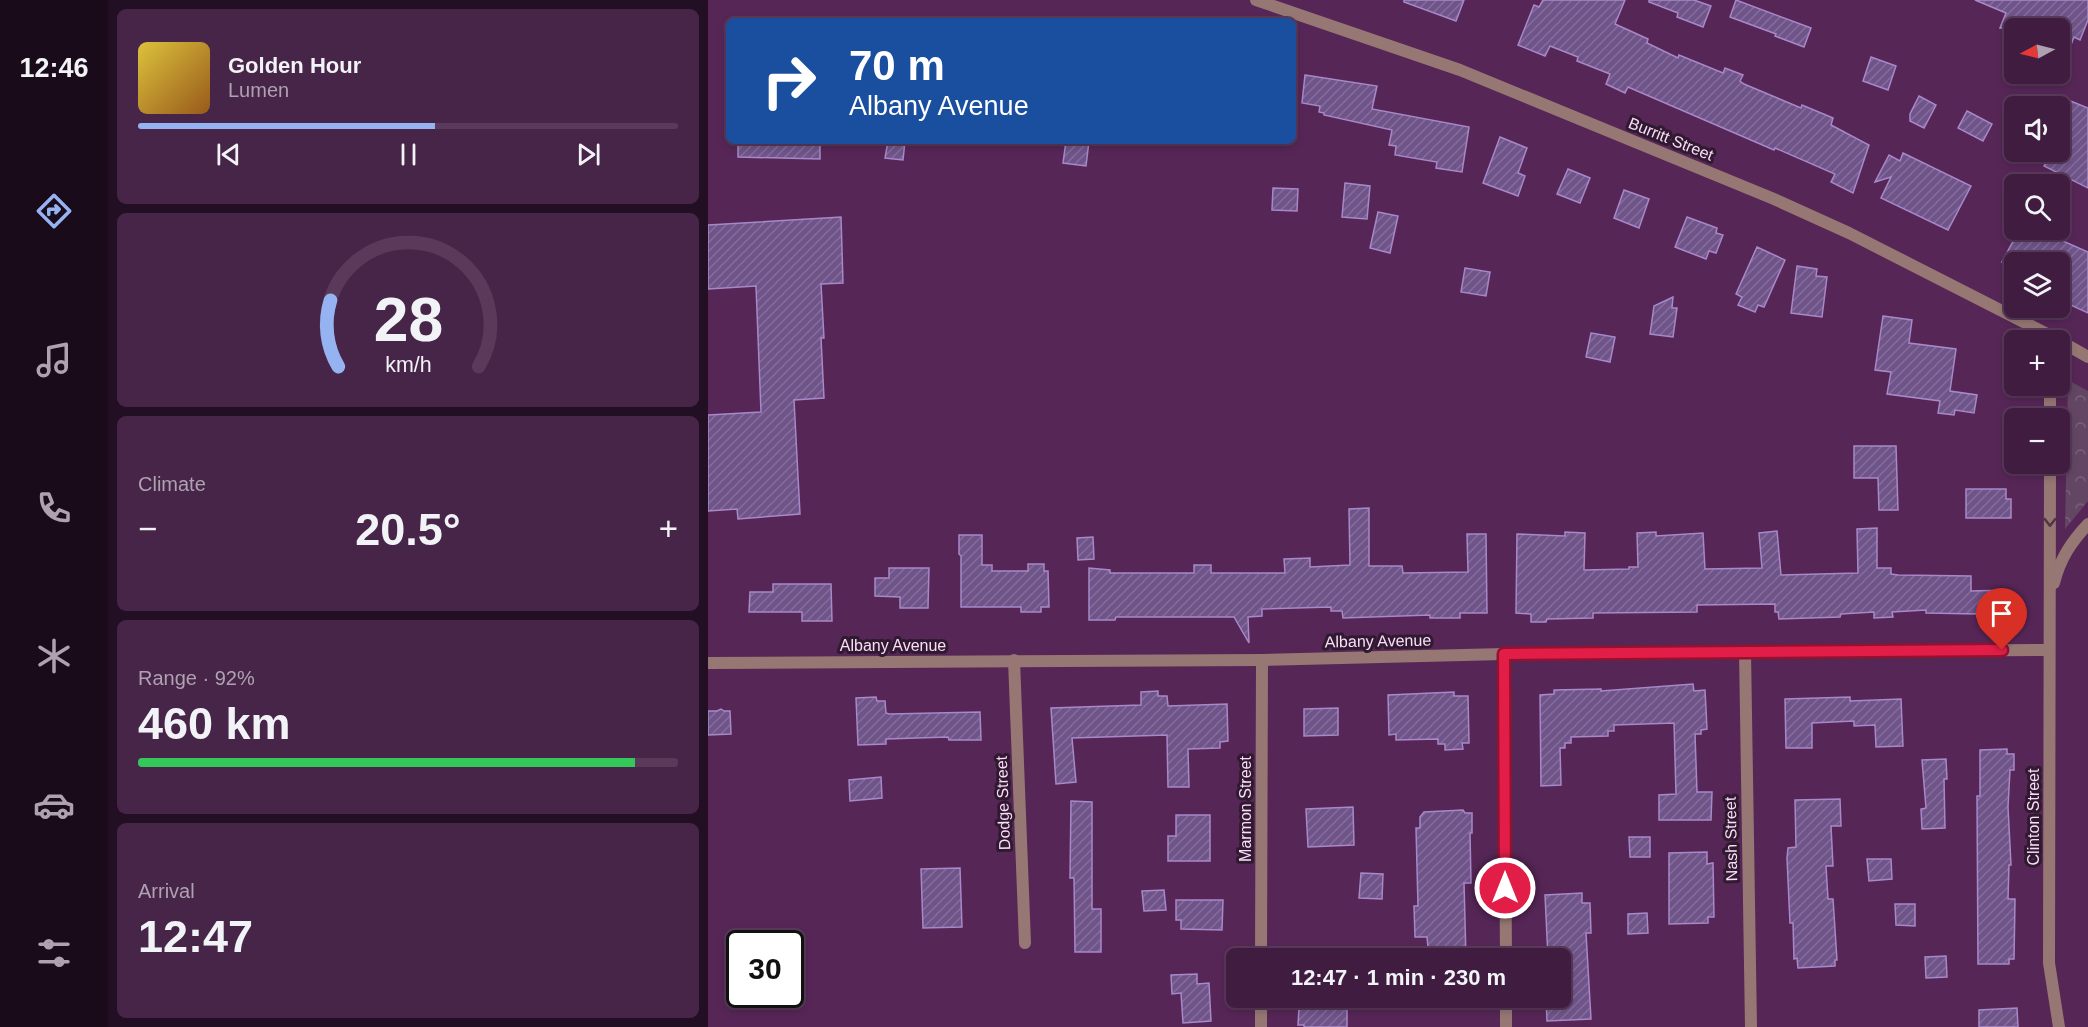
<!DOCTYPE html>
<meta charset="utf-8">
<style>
body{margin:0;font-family:Arial,sans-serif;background:#472548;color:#f1f3f6;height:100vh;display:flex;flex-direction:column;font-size:22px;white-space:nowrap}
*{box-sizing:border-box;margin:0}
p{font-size:20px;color:#aea1b1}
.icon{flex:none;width:33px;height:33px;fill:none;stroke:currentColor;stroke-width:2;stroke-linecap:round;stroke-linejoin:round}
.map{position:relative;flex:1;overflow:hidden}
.side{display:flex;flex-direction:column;gap:9px;padding:9px;background:#230f24;width:600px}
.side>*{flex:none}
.banner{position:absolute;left:18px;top:18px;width:570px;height:126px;border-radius:9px;box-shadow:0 3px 9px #0003,0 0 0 2px #593a5a;background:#1a4fa0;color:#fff;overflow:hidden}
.needle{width:39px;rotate:263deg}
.tools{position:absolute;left:1296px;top:18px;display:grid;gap:12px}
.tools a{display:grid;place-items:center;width:66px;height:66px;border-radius:9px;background:#401c41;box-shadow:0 3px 9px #0003,0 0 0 2px #593a5a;font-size:30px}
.speed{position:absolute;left:18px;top:930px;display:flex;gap:12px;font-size:30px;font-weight:700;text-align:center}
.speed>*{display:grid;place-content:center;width:78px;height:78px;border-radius:50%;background:#401c41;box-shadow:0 3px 9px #0003,0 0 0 2px #593a5a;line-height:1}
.speed .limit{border:3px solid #111;border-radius:9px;background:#fff;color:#111}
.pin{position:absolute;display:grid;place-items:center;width:51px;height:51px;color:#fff;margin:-62px -26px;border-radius:50% 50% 50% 0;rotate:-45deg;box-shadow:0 0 6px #0007}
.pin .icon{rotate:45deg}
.me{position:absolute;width:66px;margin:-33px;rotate:0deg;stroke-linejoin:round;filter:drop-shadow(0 0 4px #0008)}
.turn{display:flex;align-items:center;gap:21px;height:126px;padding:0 24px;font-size:27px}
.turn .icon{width:78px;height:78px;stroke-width:2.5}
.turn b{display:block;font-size:42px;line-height:51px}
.big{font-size:45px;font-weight:700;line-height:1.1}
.side .widget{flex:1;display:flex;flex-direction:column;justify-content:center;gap:9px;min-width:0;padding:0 21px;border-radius:9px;background:#472548}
.side .dial{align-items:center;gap:0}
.dial svg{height:156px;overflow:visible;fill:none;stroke:#593a5a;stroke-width:7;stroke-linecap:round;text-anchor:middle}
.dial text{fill:#f1f3f6;stroke:none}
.song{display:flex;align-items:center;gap:18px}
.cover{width:72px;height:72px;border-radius:9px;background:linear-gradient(135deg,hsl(50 70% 55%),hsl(30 70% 35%))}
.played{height:6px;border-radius:3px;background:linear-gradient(90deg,#95b2f1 55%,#593a5a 55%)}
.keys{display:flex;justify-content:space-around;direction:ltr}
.heat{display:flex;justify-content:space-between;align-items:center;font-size:33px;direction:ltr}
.charge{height:9px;border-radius:4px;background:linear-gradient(90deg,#34c759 92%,#593a5a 0)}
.trip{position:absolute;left:518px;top:948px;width:345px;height:60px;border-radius:9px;background:#401c41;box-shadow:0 3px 9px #0003,0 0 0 2px #593a5a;font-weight:700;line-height:60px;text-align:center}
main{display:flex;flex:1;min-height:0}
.tab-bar{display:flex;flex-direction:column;width:108px;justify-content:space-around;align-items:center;background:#1a0b1a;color:#aea1b1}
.tab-bar .icon{width:42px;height:42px}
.tab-bar .on{color:#95b2f1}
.tab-bar b{font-size:27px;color:#f1f3f6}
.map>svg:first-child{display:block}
.park{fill:url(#park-crowns)}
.building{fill:url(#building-hatch);stroke:#a888c9;stroke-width:1.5}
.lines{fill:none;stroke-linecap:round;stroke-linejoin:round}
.minor{stroke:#967773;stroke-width:12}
.tertiary{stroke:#967773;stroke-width:12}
.oneway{stroke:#4f3644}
.route-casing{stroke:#92132f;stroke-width:15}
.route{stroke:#e11d48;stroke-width:10}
.labels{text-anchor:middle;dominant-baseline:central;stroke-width:6;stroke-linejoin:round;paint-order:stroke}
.street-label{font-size:16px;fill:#fbddfa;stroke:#301a30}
</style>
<main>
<nav class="tab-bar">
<b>12:46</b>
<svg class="icon on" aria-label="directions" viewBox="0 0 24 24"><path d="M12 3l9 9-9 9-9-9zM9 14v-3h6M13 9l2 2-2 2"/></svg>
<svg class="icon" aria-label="music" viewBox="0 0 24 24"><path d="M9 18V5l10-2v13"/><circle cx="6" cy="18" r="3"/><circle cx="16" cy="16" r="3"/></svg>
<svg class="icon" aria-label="phone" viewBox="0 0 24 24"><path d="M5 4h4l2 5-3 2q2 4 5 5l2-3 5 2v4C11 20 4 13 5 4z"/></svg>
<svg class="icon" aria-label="climate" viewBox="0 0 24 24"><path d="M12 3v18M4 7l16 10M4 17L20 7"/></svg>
<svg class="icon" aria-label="car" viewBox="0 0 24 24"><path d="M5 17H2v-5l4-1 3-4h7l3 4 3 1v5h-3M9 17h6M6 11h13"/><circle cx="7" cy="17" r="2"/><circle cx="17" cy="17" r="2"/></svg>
<svg class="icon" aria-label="filters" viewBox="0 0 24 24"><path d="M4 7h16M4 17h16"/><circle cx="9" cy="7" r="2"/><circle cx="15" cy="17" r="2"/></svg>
</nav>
<section class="side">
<div class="widget">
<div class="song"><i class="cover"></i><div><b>Golden Hour</b><p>Lumen</p></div></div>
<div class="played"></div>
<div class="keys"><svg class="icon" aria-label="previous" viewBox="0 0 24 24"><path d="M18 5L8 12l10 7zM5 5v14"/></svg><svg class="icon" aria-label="pause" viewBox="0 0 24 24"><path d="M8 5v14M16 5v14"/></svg><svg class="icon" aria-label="next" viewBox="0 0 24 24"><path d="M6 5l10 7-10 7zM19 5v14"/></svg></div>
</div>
<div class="widget dial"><svg viewBox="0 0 100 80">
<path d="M14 69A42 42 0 1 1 86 69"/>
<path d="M14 69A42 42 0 0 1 10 35" stroke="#95b2f1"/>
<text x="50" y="56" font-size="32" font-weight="700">28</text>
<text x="50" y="72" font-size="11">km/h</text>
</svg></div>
<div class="widget"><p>Climate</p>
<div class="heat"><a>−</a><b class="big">20.5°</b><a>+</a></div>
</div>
<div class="widget"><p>Range · 92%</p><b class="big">460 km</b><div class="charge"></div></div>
<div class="widget"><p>Arrival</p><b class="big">12:47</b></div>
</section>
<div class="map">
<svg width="1380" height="1027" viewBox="0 0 1380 1027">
<defs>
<pattern id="park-crowns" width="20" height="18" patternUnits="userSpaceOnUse" patternTransform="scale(1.5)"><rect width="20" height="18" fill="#634663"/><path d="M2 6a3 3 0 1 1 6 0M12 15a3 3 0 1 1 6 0" fill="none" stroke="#7a607a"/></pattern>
<pattern id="building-hatch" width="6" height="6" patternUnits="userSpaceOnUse" patternTransform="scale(1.5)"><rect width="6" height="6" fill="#6f5489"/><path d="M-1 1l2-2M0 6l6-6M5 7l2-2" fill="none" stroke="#846c9b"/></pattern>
</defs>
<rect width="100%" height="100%" fill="#562657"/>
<!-- park -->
<polygon class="park" points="1360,380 1380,391 1380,501 1357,529"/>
<!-- building -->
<g class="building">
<polygon points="696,0 756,0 748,21 696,2"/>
<polygon points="835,0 917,0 907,24 940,39 939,43 970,58 971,55 1015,73 1017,68 1035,75 1032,81 1036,84 1093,108 1094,105 1125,118 1123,125 1161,145 1145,193 1123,182 1127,174 1067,148 1066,150 920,87 917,93 898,84 902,74 869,61 870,57 842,46 837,56 810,45 826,5 831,7"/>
<polygon points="941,0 986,0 1003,6 995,27 969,17 970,13 941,2"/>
<polygon points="1028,0 1103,28 1096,47 1067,36 1068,34 1022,17"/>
<polygon points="1267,0 1380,0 1380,20 1372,40 1366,37 1353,71 1352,71 1352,28 1292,28 1298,13"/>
<polygon points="1163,57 1188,66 1180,90 1155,81"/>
<polygon points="597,75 669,86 664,109 761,127 754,172 728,168 729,162 687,155 688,146 681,145 684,130 616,115 616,113 611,112 612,106 594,103"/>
<polygon points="1211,96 1228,105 1216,128 1202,121 1202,114"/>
<polygon points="1360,100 1380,108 1380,188 1336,166 1344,152 1352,152 1352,120"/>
<polygon points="1259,111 1284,124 1275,141 1250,128"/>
<polygon points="792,137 819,148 810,173 817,176 810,196 775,183"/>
<polygon points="30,141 112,141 112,159 30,157"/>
<polygon points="180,141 197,141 195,160 177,158"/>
<polygon points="358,141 381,141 378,166 355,163"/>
<polygon points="1195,153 1263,186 1240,230 1173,198 1183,177 1167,182 1181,155 1192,161"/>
<polygon points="860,169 882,178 872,203 849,194"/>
<polygon points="637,183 662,186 659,219 634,217"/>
<polygon points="565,188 590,189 589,211 564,210"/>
<polygon points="916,190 941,199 931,228 906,218"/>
<polygon points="670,212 690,216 682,253 662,248"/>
<polygon points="133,217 135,283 113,284 116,338 113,338 116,398 86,400 92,514 30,519 29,509 0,511 0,415 53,412 48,286 0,289 0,225"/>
<polygon points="979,217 1009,228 1008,233 1015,235 1008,253 1001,251 998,259 967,247"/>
<polygon points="1311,230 1330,230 1380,252 1380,313 1352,300 1352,262 1294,262"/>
<polygon points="1049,247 1077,260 1056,307 1050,305 1047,312 1030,305 1034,297 1028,294"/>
<polygon points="1089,266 1109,269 1108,276 1119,277 1114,317 1083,313"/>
<polygon points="757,268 782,272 778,296 753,292"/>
<polygon points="965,297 964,308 969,308 965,337 942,334 946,306"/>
<polygon points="1175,316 1204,320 1201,343 1248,349 1242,391 1269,395 1266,413 1247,410 1246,415 1230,413 1232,401 1179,394 1183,372 1167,370"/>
<polygon points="883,333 907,337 902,362 878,357"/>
<polygon points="1146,446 1188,446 1190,510 1171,510 1170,478 1146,478"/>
<polygon points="1258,489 1298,489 1298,499 1303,499 1303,518 1258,518"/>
<polygon points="661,508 661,566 694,566 695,573 760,572 759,534 778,534 779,613 752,613 752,618 722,618 722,615 635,618 634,611 623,611 623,607 554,609 554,616 540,617 541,643 526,617 408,617 407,620 381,620 381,568 402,570 402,573 486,573 486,565 503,565 503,573 577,573 576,559 602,558 602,567 642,565 641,509"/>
<polygon points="1169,528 1169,568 1183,568 1183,574 1190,575 1263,576 1263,591 1300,590 1301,616 1269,617 1269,614 1218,613 1218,610 1184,612 1185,617 1166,618 1166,612 1133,614 1132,617 1071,619 1070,612 1067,612 1067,604 989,605 989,612 885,613 885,618 839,619 838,622 823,622 823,614 808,613 809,534 857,536 857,532 877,533 876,570 921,569 921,567 930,567 929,533 948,532 948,536 995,533 997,569 1054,568 1051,533 1069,531 1073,575 1150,573 1149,529"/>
<polygon points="251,535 274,535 274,565 284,565 284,571 320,571 320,564 336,564 336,571 340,571 341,607 333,607 333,612 313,612 313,607 253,607 253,556 251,554"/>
<polygon points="385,537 386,559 370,560 369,538"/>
<polygon points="181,568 221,568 220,608 192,608 192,597 167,596 167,578 181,578"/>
<polygon points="65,584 123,584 124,621 94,621 94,612 41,612 42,592 65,592"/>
<polygon points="985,684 986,691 997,690 999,729 993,730 993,734 987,734 989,792 1004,792 1003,820 951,820 951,795 968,794 966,723 906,725 906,731 900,731 900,736 863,737 863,743 857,743 857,748 852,748 853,785 833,786 832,695 846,694 846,690 893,689 893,691"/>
<polygon points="450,691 450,696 459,696 460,706 519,704 520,741 512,742 512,748 480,749 481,787 460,787 459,735 364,738 368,782 348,784 343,708 433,705 433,692"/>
<polygon points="746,692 746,696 760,696 761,743 754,743 755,749 737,750 737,744 730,744 730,739 688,740 688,734 681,735 680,695"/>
<polygon points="168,697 169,701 177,701 178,713 181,714 272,712 273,740 241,740 240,737 178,739 178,744 150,745 148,698"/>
<polygon points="1142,697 1142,701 1193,699 1195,746 1168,747 1167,725 1146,726 1146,721 1104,723 1104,748 1078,748 1077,699"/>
<polygon points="630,708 630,735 596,736 596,709"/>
<polygon points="13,709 16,711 22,711 23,734 0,735 0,711 9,711"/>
<polygon points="1299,749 1299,754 1306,754 1306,770 1302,770 1300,807 1303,865 1301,865 1300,899 1307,899 1306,959 1301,959 1301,964 1270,964 1269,796 1272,796 1272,750"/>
<polygon points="1238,759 1239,779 1236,779 1237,828 1214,829 1213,809 1218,808 1214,760"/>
<polygon points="173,777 174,798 142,801 141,780"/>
<polygon points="1132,799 1133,826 1123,826 1125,866 1118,866 1120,899 1125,899 1129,960 1127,960 1127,966 1090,968 1089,958 1086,959 1085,923 1082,923 1079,858 1080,848 1088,847 1087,800"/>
<polygon points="363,801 384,802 384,909 393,909 393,952 367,952 366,878 362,878"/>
<polygon points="645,807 646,845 600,847 598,809"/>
<polygon points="755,810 757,813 764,813 764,833 762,833 763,883 756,883 758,958 721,958 719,937 707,937 706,906 710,906 708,828 712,828 712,817 716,812"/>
<polygon points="468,815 502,815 502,861 460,861 460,836 468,836"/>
<polygon points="921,837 942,837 942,857 922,857"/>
<polygon points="999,852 999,864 1005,863 1006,917 1000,917 1000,923 961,924 961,853"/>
<polygon points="1159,859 1183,859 1184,879 1161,881"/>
<polygon points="252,868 254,927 215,928 213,869"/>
<polygon points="653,873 675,874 674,899 651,898"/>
<polygon points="456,890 458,910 436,911 434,891"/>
<polygon points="874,893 874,903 882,903 883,933 878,933 883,1019 839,1021 838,998 852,998 852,958 840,958 837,895"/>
<polygon points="468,900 515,900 514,930 473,929 473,920 468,920"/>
<polygon points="1187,904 1207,904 1207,926 1188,925"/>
<polygon points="939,913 940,933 920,934 920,914"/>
<polygon points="1238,956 1239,977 1218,978 1217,957"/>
<polygon points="489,974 489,984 501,983 503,1021 475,1023 473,993 464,994 463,975"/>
<polygon points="596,999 631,1000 631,1006 639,1006 639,1027 596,1027 596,1025 590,1025 591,1008 596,1009"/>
<polygon points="1309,1008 1310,1027 1271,1027 1271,1010"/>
</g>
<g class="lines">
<!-- minor -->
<g class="minor">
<polyline points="1342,418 1342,386"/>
<polyline points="1342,464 1341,963 1351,1027"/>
<path d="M1346,583C1352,559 1363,542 1380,524"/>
<polyline points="1037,651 1043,1027"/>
<polyline points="796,654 798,958"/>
<polyline points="306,660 317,943"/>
<polyline points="0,663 554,660 796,654 1341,650"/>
<polyline points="553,958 554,660"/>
<polyline points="798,998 798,1027"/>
<polyline points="553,1027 553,998"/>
</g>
<!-- tertiary -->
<g class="tertiary">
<polyline points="548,0 752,70 1066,199 1141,233 1351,340"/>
<polyline points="1352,341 1380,357"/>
</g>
</g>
<!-- one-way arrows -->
<defs><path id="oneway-chevron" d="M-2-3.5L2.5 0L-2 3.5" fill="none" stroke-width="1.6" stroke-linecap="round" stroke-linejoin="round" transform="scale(1.5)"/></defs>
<use class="oneway" href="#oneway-chevron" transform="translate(1342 522) rotate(90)"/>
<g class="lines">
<!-- route casing -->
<g class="route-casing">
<polyline id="route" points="797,888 796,654 1294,650"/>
</g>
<!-- route -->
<use href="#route" class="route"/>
</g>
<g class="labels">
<!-- street labels -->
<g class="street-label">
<text transform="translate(963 139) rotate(22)">Burritt Street</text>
<text transform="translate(670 641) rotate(-1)">Albany Avenue</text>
<text x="185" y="645">Albany Avenue</text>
<text transform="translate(295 803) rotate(-92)">Dodge Street</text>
<text transform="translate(537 809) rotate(-90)">Marmon Street</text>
<text transform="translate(1325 817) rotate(-90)">Clinton Street</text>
<text transform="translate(1023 839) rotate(-91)">Nash Street</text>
</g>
</g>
</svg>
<div class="tools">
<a><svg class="needle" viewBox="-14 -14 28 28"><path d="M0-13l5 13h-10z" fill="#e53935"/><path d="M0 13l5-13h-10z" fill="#aea1b1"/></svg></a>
<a><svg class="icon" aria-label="sound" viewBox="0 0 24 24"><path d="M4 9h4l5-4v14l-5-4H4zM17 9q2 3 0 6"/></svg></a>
<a><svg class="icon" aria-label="search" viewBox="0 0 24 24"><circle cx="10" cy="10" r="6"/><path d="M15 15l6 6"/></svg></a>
<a><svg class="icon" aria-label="layers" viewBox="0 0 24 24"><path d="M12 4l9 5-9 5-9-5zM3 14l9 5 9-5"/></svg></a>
<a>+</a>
<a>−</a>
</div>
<div class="speed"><div class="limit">30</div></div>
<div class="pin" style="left:1294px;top:650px;background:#d93025"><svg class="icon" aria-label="arrive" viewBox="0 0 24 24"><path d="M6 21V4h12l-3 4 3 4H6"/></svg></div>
<svg class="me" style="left:797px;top:888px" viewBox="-20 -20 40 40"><circle r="17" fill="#e11d48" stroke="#fff" stroke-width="3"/><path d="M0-11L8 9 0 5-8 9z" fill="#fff"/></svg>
<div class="trip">12:47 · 1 min · 230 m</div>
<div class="banner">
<div class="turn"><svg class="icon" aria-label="right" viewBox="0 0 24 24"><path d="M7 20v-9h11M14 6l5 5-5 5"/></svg><div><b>70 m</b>Albany Avenue</div></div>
</div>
</div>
</main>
